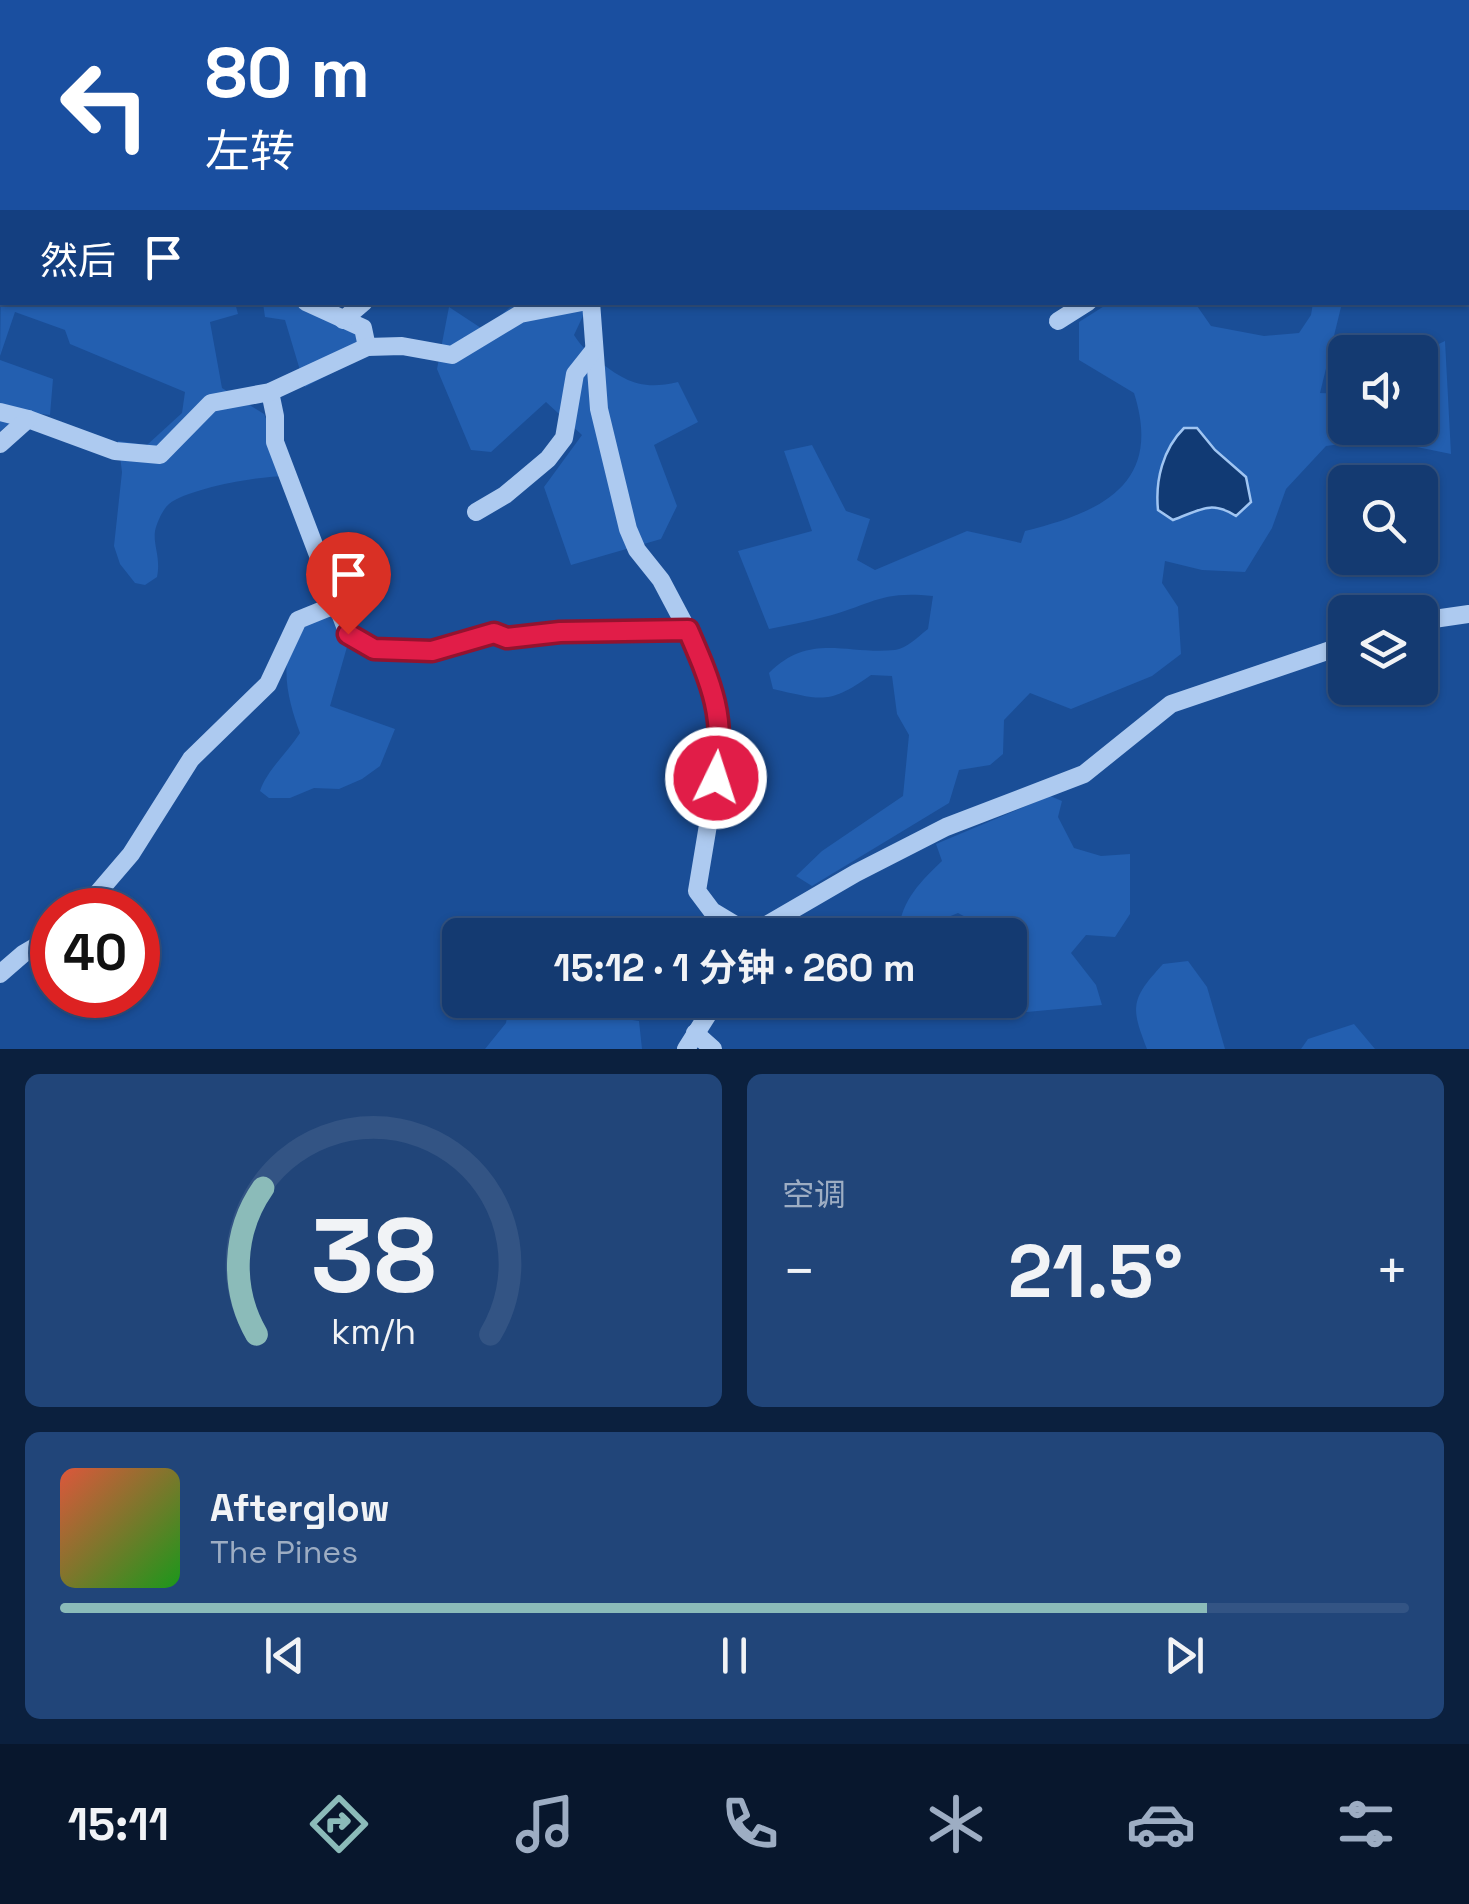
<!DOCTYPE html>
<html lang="zh">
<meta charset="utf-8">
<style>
body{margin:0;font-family:"Space Grotesk","Noto Sans SC",sans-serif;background:#214579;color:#f1f3f6;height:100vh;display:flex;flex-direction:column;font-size:38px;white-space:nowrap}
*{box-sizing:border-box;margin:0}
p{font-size:32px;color:#9dadc3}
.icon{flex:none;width:55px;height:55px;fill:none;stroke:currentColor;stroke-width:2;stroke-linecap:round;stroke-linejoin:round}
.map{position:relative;height:1049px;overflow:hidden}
.side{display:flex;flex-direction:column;gap:25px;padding:25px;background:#0b203e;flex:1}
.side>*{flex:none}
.top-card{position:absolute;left:0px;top:0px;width:1470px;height:305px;box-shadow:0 2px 8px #0004,0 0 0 2px #335484;background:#1a4fa0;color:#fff;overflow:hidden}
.tools{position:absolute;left:1328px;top:335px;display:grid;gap:20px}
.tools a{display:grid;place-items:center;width:110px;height:110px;border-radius:15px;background:#143a71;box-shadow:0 2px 8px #0004,0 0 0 2px #335484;font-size:50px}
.speed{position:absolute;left:30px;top:888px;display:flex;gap:20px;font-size:50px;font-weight:700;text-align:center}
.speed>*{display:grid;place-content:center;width:130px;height:130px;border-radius:50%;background:#143a71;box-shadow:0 2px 8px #0004,0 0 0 2px #335484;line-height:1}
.speed .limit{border:15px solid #d22;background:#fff;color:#111}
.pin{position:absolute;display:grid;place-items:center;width:85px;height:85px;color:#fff;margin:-102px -42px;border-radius:50% 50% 50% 0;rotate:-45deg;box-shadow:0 0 10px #0007}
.pin .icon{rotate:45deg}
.me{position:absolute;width:110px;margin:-55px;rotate:4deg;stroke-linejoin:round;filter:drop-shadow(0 0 8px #0008)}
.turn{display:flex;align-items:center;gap:35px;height:210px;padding:0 40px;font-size:45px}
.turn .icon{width:130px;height:130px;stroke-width:2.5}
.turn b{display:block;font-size:70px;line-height:85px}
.then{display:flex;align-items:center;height:95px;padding:0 40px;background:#0003;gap:20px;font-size:38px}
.big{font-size:75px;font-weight:700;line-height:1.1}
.side .card{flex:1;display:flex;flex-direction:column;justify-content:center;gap:15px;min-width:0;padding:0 35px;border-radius:15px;background:#214579}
.side .dial{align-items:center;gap:0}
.dial svg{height:260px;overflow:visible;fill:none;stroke:#335484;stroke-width:7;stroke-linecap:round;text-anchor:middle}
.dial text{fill:#f1f3f6;stroke:none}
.song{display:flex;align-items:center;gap:30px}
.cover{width:120px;height:120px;border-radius:15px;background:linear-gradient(135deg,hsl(10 70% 55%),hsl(120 70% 35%))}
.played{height:10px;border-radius:5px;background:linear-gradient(90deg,#8bbbb9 85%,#335484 85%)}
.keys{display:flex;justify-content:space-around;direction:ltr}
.heat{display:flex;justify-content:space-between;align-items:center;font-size:55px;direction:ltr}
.side .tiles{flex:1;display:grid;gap:25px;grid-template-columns:1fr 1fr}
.card:last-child{grid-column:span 2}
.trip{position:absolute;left:442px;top:918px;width:585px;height:100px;border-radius:15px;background:#143a71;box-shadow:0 2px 8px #0004,0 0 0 2px #335484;font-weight:700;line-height:100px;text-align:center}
.dock{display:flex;height:160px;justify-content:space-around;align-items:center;background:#08172d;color:#9dadc3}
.dock .icon{width:70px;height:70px}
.dock .active{color:#8bbbb9}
.dock b{font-size:45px;color:#f1f3f6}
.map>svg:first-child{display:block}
.green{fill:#235fb0;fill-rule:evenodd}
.water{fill:#113a74;stroke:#a0c5f2;stroke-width:2.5}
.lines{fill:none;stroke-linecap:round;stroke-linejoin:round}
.minor{stroke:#adcaf0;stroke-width:18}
.route-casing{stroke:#92132f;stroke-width:25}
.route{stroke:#e11d48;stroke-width:18}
</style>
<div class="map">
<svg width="1469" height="1049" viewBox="0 0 1469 1049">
<rect width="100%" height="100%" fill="#1a4e97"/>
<!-- green -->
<g class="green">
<path d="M2,202V302L235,303L238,314L210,322L222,388L264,414L290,476C263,475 189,488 169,504C163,509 157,522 155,531C153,546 161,557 157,577L145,585L135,583L120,564L114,546L122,472L118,441L147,445L182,413L185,392L70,344L65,330L15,312L0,356Z"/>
<polygon points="263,303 328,303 369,326 372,352 305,387 285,320 265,317"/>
<path d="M515,303H589L574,335C580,345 587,351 596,359C624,381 641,391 678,382L698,422L654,445L677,506L661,539L571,565L544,487L582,435L546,402L491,452L471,450L437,369L449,307L484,330Z"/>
<path d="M1109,303H1195L1211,326L1264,336L1299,333L1311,315L1313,303H1342L1320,393L1345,394V428H1420V353L1445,341L1451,454L1378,439L1326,446L1286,489L1272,528L1245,572L1202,570L1165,561L1162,583L1178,607L1181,654L1152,676L1071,709L1030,693L1004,720L1003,754L990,765L959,770L949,803L812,886L796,876L822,851L903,796L909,735L897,714L892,676L871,675C829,705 822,700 773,689L769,673C810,632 846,655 895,650C906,649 919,636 928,629L933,596C879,590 872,605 824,617C806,622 787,625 769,629L738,551L812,531L784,451L812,445L846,511L870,519L857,560L875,570L967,531L1021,543L1025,531C1102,512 1163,484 1134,393L1079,360V322ZM1198,428L1215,450L1246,477L1221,506H1210Z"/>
<polygon points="0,360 53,379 50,415 26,412 0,431"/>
<path d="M344,604L353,626L330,706L395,729L380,766L362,779L339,789L314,788L290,798H269L260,791C267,770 288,752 300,733C287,698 274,650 309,623C320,616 333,610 344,604Z"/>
<path d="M1050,796L1062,801L1058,817L1074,848L1101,856L1130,854V914L1115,937L1086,935L1071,953L1096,985L1102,1005L1006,1014L978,1000H1010V935H972L975,922L958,913L931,924L899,929C902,900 921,881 942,861L936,844Z"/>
<path d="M1188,961L1207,987L1225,1049H1147C1130,1006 1131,999 1163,964Z"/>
<polygon points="510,1000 572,1000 598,1015 639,1021 642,1049 485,1049 506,1023"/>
<polygon points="1354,1024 1375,1049 1301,1049 1308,1039"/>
</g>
<!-- water -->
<path class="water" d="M1184,428H1197L1215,450L1246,477L1251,502L1236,516C1211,500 1200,510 1173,520L1158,510C1155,480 1163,449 1184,428Z"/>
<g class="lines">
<!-- minor -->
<g class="minor">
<polyline points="529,0 533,2"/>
<polyline points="860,0 863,2"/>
<polyline points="1434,2 1451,0"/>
<polyline points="0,98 2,103"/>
<polyline points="1468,244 1469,244"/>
<polyline points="306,302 363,328 367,347"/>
<polyline points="343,320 364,302"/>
<polyline points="1058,321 1088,302"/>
<polyline points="270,392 275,416 275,442 348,634 373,649 432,651 495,633 507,637 561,632 688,631 661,580 637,550 628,529 599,409 591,302"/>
<polyline points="0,412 28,419 115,451 160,455 211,403 270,392 367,347 402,346 452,355 520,314 582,302"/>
<polyline points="0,444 28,419"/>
<polyline points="476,512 505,495 548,459 564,438 575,374 594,350"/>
<polyline points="1420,621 1469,614"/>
<polyline points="688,631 707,673 722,741 697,891 712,911 752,935"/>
<polyline points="83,910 131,854 191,759 268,684 298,620 335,605"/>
<polyline points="756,935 763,927 856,873 946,827 1084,774 1171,704 1345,645"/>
<polyline points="0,974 23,954 52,937"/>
<polyline points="695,1033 713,1049"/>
<polyline points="686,1049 717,1000"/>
</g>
</g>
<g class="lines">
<!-- route casing -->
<g class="route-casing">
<path id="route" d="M348,634L374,649L432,651L494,633L507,638L560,632L688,630C712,685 726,718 716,778"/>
</g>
<!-- route -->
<use href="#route" class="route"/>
</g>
</svg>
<div class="tools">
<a><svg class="icon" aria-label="sound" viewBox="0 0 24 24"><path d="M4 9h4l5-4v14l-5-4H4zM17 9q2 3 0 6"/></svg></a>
<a><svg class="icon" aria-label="search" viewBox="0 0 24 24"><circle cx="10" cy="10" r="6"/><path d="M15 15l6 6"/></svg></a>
<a><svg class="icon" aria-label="layers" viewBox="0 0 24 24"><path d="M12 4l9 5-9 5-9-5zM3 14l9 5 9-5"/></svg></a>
</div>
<div class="speed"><div class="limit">40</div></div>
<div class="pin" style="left:348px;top:634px;background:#d93025"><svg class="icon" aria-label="arrive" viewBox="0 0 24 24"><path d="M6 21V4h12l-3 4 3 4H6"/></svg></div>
<svg class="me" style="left:716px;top:778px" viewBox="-20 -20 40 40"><circle r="17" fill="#e11d48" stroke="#fff" stroke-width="3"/><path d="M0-11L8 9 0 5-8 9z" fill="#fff"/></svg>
<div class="trip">15:12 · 1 分钟 · 260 m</div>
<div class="top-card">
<div class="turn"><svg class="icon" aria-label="left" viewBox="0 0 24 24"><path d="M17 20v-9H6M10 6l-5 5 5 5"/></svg><div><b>80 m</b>左转</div></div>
<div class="then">然后<svg class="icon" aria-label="arrive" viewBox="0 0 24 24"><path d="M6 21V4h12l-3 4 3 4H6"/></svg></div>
</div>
</div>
<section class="side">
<div class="tiles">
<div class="card dial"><svg viewBox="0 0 100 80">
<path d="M14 69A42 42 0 1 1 86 69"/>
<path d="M14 69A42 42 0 0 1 16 24" stroke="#8bbbb9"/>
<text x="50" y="56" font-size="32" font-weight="700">38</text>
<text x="50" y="72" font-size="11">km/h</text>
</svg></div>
<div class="card"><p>空调</p>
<div class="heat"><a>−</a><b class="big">21.5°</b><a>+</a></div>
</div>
<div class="card">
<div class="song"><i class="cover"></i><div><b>Afterglow</b><p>The Pines</p></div></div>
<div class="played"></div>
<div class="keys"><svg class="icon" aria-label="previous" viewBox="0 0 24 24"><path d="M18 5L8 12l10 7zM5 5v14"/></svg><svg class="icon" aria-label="pause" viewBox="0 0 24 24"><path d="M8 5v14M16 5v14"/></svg><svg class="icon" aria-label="next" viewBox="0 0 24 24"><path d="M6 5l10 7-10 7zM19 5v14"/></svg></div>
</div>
</div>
</section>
<nav class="dock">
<b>15:11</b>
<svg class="icon active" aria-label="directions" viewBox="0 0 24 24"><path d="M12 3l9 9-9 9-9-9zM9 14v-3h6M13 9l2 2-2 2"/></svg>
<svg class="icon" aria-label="music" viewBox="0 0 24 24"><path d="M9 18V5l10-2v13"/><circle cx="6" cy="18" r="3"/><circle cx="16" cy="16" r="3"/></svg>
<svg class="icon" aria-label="phone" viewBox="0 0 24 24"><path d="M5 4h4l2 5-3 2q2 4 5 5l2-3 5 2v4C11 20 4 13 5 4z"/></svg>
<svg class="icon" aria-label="climate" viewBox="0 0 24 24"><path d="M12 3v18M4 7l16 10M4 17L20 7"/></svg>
<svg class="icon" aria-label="car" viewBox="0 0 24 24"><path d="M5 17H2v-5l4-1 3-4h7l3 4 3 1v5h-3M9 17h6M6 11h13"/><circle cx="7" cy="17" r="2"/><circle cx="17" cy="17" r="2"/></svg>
<svg class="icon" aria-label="filters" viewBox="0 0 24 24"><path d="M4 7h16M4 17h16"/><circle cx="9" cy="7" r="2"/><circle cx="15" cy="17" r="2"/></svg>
</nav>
